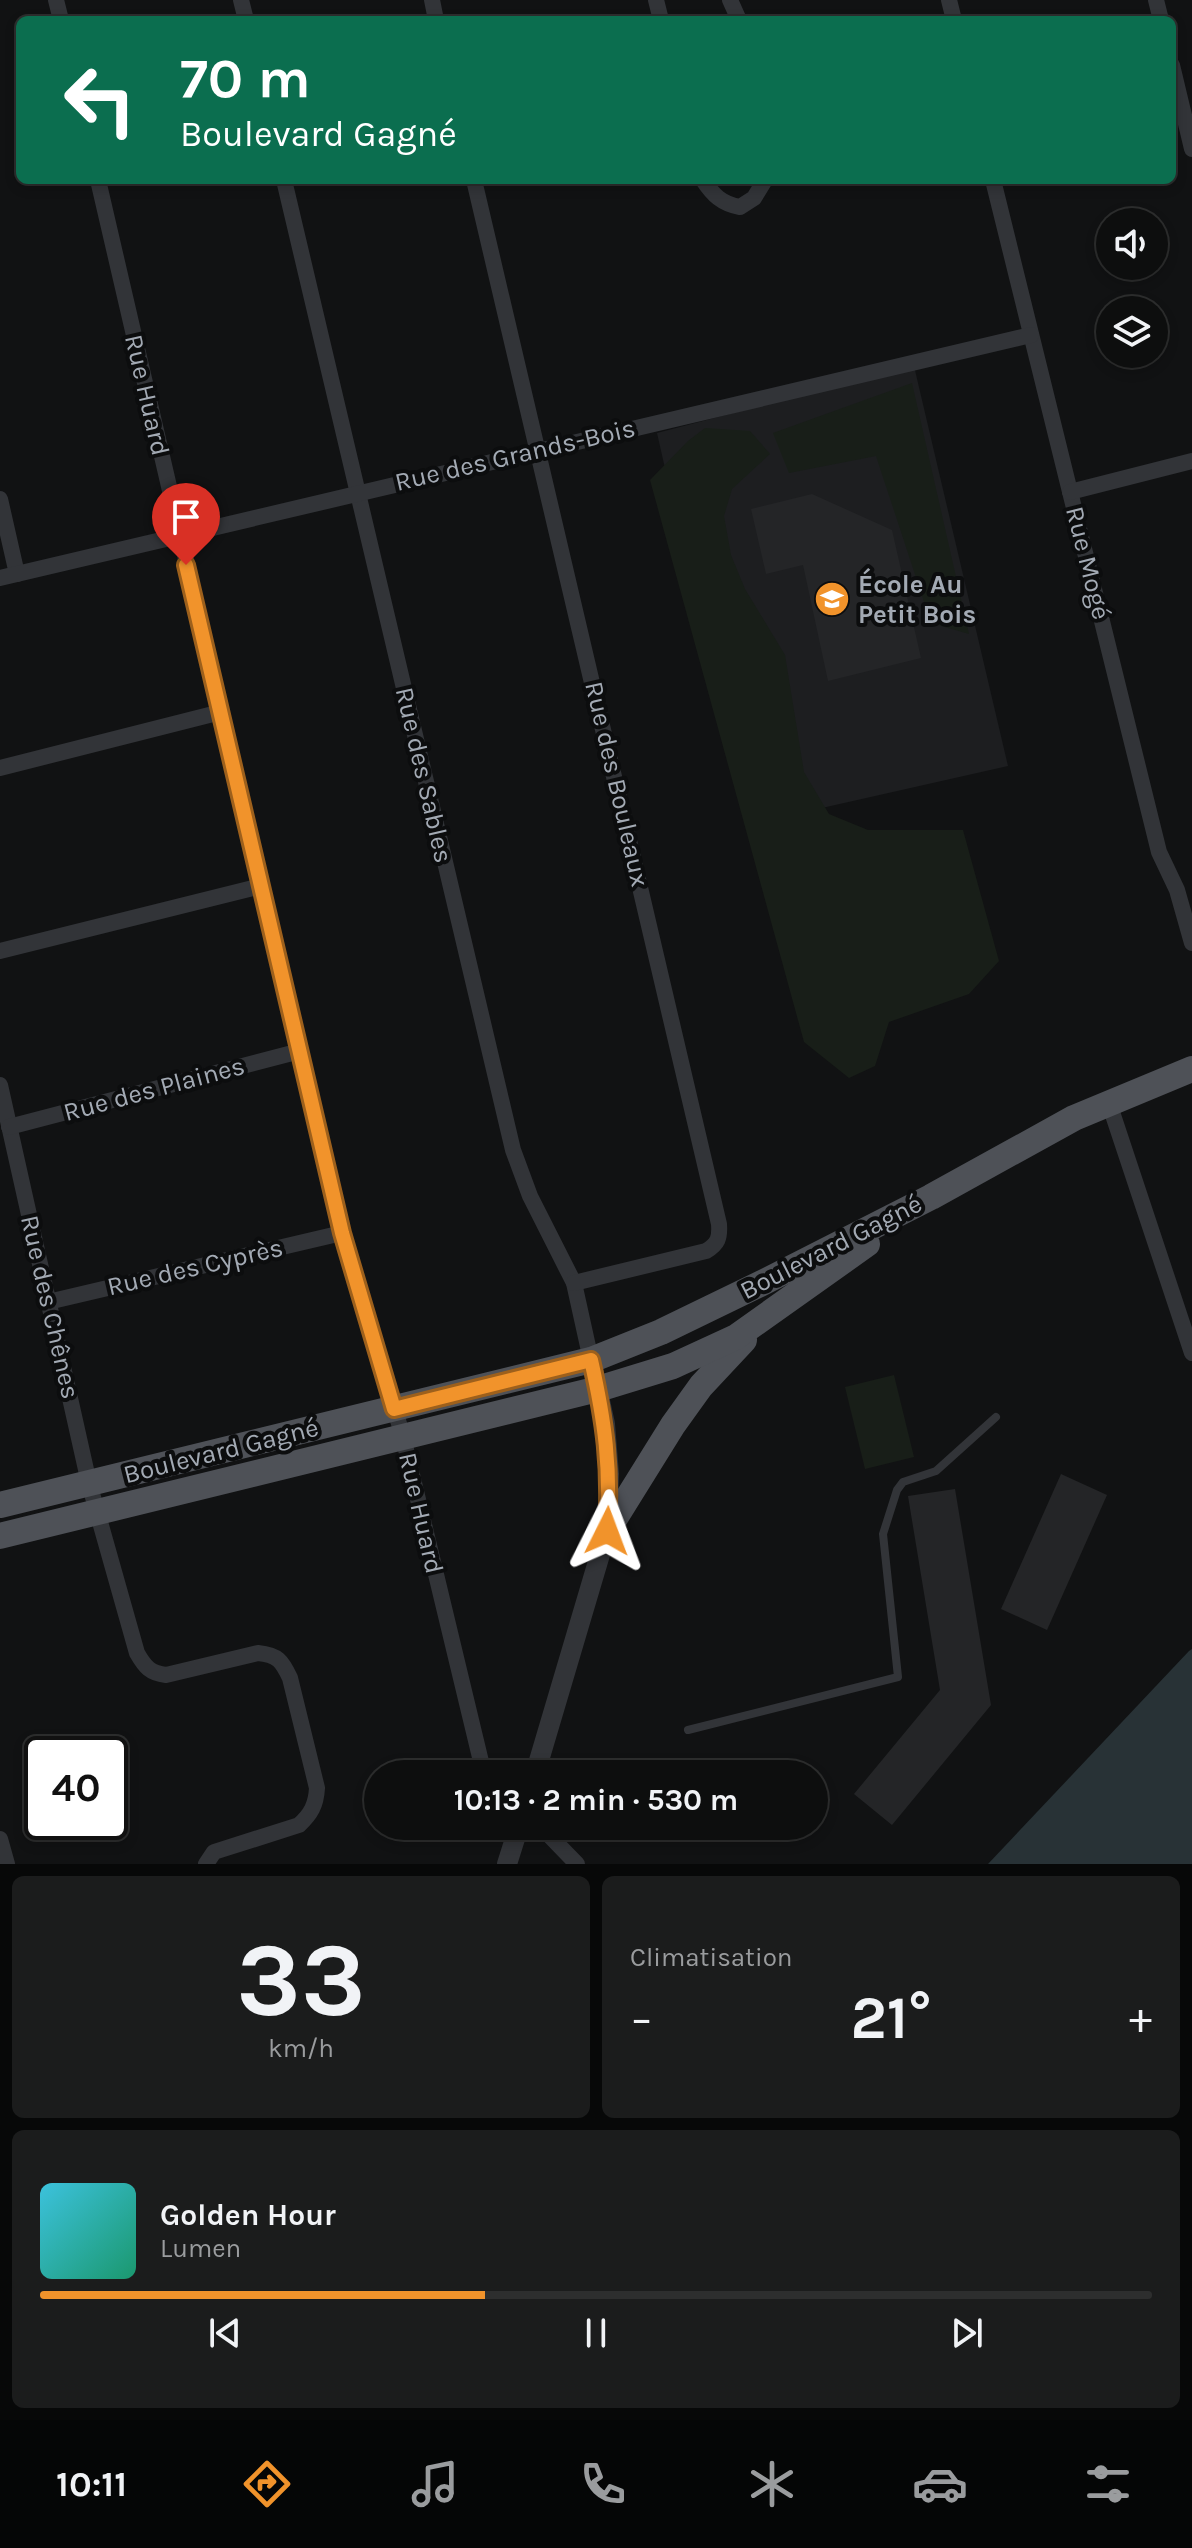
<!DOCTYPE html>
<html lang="fr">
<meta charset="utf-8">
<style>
body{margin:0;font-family:Karla,sans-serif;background:#1b1c1c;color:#f1f3f6;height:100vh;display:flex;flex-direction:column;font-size:30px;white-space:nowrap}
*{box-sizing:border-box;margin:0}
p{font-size:26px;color:#9a9c9e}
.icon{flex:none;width:44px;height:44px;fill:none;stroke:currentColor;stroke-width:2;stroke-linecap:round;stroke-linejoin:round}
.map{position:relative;height:1864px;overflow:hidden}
.drawer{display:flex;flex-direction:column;gap:12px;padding:12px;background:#070808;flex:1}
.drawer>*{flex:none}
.top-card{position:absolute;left:16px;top:16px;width:1160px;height:168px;border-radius:12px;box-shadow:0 4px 12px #0003,0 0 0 2px #2d2e2e;background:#0b6e4f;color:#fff;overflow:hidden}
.controls{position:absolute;left:1096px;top:208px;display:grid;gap:16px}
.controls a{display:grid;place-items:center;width:72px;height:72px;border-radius:50%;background:#0d0e0e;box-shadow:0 4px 12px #0003,0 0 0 2px #2d2e2e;font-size:40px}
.speed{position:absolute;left:24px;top:1736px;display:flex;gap:16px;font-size:40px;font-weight:700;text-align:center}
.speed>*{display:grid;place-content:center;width:104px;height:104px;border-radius:50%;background:#0d0e0e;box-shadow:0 4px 12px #0003,0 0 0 2px #2d2e2e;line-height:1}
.speed .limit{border:4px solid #111;border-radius:12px;background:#fff;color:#111}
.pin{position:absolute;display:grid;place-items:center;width:68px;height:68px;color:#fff;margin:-82px -34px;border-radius:50% 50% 50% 0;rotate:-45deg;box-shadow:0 0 8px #0007}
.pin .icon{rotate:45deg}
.me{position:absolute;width:88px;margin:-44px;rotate:3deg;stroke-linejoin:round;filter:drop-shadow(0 0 6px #0008)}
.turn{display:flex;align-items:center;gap:28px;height:168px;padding:0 32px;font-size:36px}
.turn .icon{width:104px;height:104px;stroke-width:2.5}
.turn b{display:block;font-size:56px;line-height:68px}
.big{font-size:60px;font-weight:700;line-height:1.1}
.drawer .widget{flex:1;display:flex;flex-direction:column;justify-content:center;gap:12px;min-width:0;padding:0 28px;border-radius:12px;background:#1b1c1c}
.drawer .dial{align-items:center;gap:0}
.dial b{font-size:104px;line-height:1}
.song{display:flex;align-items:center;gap:24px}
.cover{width:96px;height:96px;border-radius:12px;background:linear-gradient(135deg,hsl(190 70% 55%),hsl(160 70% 35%))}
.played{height:8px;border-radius:4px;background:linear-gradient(90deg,#f1932b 40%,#2d2e2e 40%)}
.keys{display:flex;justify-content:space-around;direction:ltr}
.heat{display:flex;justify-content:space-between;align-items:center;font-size:44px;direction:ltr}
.drawer .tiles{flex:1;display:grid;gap:12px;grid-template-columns:1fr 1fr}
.widget:last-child{grid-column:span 2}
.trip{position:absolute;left:364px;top:1760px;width:464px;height:80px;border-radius:40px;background:#0d0e0e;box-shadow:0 4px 12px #0003,0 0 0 2px #2d2e2e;font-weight:700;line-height:80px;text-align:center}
.menu{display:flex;height:128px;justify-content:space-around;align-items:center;background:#050606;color:#9a9c9e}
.menu .icon{width:56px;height:56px}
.menu .current{color:#f1932b}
.menu b{font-size:36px;color:#f1f3f6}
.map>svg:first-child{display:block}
.built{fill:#1d1e20}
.green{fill:#181e18}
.water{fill:#283236}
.building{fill:#242527}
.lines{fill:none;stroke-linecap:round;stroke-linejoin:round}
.service{stroke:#323438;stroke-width:8}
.minor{stroke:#323438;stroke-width:16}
.tertiary{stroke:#323438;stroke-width:20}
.primary{stroke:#4e5157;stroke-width:26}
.route-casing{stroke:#9d601c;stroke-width:20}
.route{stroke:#f1932b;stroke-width:14}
.labels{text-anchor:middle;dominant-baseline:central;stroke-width:8;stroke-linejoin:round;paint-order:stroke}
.street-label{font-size:26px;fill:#a3aab4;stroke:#0c0d0e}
.poi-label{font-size:26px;font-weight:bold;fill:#a3aab4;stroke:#0c0d0e;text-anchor:start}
</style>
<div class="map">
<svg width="1192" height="1864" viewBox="0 0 1192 1864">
<rect width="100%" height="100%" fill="#111213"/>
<!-- built -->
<polygon class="built" points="914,366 1008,766 746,825 657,433"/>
<!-- green -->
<g class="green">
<polygon points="912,383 969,634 931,623 876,456 789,473 773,433"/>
<polygon points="705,428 750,431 770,454 732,489 724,516 731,555 745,589 785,655 804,772 829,814 868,830 963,830 999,961 969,994 889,1022 875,1066 849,1078 804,1042 650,480 688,441"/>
<polygon points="894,1375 914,1457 865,1469 845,1387"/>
</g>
<!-- water -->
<polygon class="water" points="1192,1649 1192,1864 988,1864 1189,1651"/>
<!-- building -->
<g class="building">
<polygon points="812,494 892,530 921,658 828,681 803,565 766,574 751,509"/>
<polygon points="1061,1474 1107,1495 1047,1630 1001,1609"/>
<polygon points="955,1489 991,1705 892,1825 854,1794 940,1690 908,1496"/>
</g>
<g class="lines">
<!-- service -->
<polyline class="service" points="688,1730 898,1677 883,1534 897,1490 903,1482 936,1471 996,1417"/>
<!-- minor -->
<g class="minor">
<polyline points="56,0 61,20"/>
<polyline points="241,0 246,20"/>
<polyline points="432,0 436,20"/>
<polyline points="656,0 661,20"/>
<polyline points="730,0 739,20"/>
<polyline points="949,0 954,20"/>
<polyline points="1156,0 1161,20"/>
<polyline points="1172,65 1192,149"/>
<polyline points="98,180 342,1233 403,1437 484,1774"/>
<polyline points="284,180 513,1150 530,1196 574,1283 591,1360"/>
<path d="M474,180L719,1224C720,1238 718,1244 706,1251L574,1283"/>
<path d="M703,180C713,195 722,204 740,207L754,198L765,180"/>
<polyline points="993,180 1159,852 1177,890 1192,943"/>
<polyline points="1070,492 1192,461"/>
<polyline points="0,499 17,574"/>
<polyline points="0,578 1031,335"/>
<polyline points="0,768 221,712"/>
<polyline points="0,951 261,886"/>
<path d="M0,1085L89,1483L137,1653C145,1667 150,1673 166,1675L258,1653C278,1655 282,1661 290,1678L317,1788C316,1805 311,1814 299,1825L214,1852L206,1864"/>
<polyline points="1109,1103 1192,1353"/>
<polyline points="9,1127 300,1051"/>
<polyline points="48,1302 342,1233"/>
<polyline points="527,1826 545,1831 577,1864"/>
<polyline points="0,1839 7,1864"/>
</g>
<!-- tertiary -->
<g class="tertiary">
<polyline points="535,1774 607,1531 609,1474 605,1424 591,1360"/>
<polyline points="507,1864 519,1826"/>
</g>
<!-- primary -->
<g class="primary">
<polyline points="0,1505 591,1360 661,1332 760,1284 931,1197 1074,1118 1192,1069"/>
<polyline points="607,1531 673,1425 701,1386 744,1340"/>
<polyline points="0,1536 598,1389 673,1366 736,1337 867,1244"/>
</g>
</g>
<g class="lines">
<!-- route casing -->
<g class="route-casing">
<path id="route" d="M186,565L342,1233L394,1409L591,1360C605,1422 611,1467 607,1531"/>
</g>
<!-- route -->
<use href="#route" class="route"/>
</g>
<!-- icons -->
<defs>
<g id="school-disc" transform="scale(1.8)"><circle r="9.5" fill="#f1932b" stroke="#0c0d0e"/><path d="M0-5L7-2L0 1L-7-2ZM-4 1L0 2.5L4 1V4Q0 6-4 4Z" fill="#fff"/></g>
</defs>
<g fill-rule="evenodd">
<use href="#school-disc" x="832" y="599"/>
</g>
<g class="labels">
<!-- street labels -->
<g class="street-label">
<text transform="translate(147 395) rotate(77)">Rue Huard</text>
<text transform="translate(515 455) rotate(-13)">Rue des Grands-Bois</text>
<text transform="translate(1088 563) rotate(76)">Rue Mogé</text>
<text transform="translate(424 775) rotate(77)">Rue des Sables</text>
<text transform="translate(617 784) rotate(77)">Rue des Bouleaux</text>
<text transform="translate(154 1089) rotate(-15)">Rue des Plaines</text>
<text transform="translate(831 1247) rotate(-27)">Boulevard Gagné</text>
<text transform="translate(195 1267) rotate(-13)">Rue des Cyprès</text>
<text transform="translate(50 1307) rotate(77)">Rue des Chênes</text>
<text transform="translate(221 1451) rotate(-14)">Boulevard Gagné</text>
<text transform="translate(421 1513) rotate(77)">Rue Huard</text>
</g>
<!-- poi labels -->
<g class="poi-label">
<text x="858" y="584">École Au<tspan x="858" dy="30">Petit Bois</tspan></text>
</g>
</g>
</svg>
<div class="controls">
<a><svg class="icon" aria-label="sound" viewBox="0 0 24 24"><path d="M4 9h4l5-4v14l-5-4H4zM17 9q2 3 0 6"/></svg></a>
<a><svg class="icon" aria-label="layers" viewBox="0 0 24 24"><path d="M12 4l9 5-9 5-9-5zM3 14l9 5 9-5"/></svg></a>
</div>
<div class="speed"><div class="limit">40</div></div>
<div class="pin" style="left:186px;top:565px;background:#d93025"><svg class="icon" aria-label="arrive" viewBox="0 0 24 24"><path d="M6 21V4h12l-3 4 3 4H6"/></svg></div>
<svg class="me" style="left:607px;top:1531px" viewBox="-20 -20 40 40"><path d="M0-17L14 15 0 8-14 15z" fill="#f1932b" stroke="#fff" stroke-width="4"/></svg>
<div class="trip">10:13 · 2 min · 530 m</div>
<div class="top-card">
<div class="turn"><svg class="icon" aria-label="left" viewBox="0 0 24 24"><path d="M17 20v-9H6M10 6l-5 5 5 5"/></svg><div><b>70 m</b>Boulevard Gagné</div></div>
</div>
</div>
<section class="drawer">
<div class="tiles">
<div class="widget dial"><b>33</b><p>km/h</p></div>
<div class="widget"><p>Climatisation</p>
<div class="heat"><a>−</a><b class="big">21°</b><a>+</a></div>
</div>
<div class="widget">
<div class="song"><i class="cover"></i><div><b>Golden Hour</b><p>Lumen</p></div></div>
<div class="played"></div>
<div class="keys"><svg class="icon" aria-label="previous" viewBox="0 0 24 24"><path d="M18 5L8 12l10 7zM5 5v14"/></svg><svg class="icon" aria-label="pause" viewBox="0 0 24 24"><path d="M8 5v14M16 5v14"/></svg><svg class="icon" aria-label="next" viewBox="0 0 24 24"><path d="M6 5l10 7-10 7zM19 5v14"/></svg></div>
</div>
</div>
</section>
<nav class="menu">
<b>10:11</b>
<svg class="icon current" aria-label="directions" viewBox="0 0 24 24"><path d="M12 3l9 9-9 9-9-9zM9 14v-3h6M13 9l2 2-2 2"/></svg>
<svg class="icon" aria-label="music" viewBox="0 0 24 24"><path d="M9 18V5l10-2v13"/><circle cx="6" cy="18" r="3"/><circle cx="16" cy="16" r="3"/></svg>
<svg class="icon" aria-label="phone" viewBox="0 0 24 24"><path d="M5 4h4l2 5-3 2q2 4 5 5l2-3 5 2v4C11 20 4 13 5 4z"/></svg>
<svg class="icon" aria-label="climate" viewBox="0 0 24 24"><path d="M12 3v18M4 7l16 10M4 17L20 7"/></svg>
<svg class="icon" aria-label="car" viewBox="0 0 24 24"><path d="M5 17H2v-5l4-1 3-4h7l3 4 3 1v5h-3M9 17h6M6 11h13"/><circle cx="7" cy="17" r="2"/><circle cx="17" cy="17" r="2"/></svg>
<svg class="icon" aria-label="filters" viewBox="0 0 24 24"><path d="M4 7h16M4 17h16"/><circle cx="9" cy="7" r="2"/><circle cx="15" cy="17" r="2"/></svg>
</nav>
